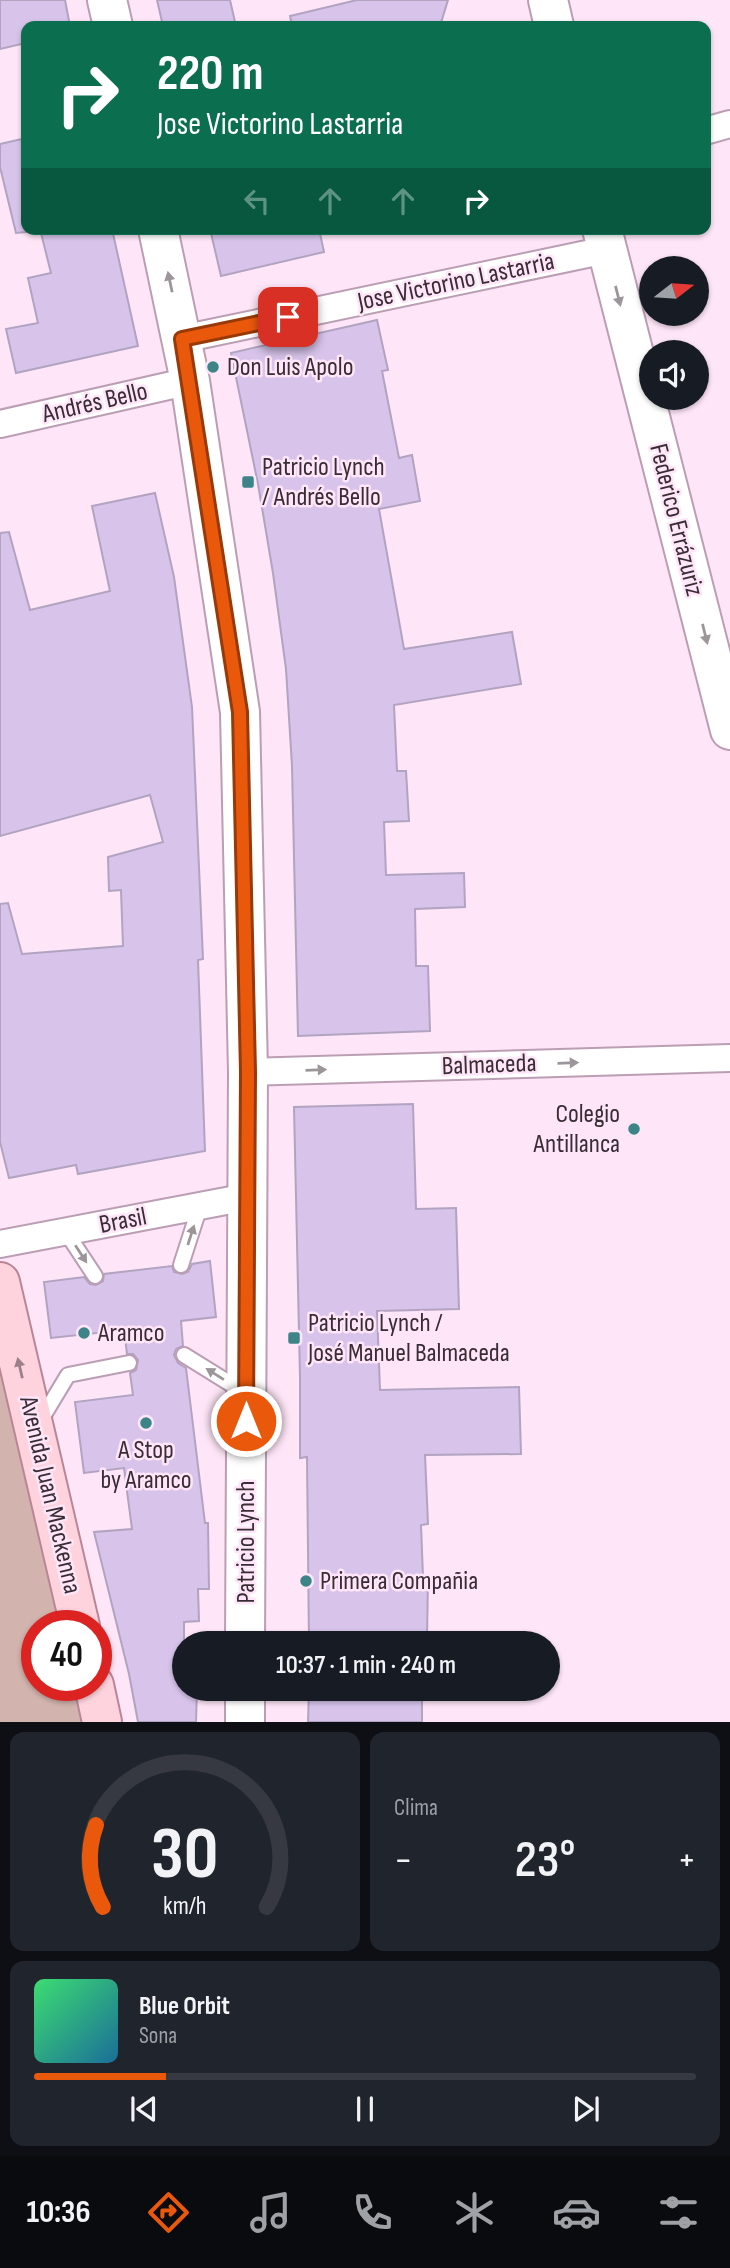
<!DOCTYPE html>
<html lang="es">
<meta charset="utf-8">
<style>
body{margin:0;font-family:"Sofia Sans Condensed",sans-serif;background:#20242c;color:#f1f3f6;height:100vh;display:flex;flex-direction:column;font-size:26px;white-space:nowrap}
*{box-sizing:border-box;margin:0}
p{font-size:23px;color:#9ea1a6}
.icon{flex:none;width:38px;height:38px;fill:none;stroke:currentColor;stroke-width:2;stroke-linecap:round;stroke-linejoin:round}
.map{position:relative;height:1722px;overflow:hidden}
.drawer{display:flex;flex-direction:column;gap:10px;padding:10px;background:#0d0f14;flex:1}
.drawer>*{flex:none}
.top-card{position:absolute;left:21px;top:21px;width:690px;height:214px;border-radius:14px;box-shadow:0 2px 5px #0004;background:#0b6e4f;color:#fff;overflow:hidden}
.needle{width:46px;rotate:73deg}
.fabs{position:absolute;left:639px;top:256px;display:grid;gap:14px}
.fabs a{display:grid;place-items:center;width:70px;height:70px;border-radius:50%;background:#171b24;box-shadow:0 2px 5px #0004;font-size:35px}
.speed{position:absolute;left:21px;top:1610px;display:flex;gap:14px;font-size:35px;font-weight:700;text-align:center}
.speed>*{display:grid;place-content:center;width:91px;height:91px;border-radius:50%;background:#171b24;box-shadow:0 2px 5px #0004;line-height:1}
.speed .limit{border:10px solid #d22;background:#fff;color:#111}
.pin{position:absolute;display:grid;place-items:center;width:60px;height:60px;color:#fff;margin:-30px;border-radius:14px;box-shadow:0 4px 10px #0006}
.me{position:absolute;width:77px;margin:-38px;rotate:0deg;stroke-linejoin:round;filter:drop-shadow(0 0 5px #0008)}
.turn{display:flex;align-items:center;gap:24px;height:147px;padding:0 21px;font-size:32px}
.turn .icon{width:91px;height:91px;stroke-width:2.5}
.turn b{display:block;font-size:49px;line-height:60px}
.lanes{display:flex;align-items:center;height:66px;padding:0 21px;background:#0003;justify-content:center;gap:35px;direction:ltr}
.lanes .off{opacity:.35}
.big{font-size:52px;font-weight:600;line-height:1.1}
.drawer .tile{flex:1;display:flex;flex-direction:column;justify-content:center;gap:10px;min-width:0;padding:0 24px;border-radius:14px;background:#20242c}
.drawer .dial{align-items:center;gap:0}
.dial svg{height:182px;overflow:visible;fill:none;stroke:#363941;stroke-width:7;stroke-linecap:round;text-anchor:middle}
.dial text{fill:#f1f3f6;stroke:none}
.song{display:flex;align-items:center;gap:21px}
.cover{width:84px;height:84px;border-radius:10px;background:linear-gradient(135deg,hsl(140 70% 55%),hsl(200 70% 35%))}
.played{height:7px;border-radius:4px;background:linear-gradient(90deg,#ea580c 20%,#363941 20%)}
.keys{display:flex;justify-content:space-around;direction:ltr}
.heat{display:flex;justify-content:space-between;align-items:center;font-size:38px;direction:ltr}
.drawer .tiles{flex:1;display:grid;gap:10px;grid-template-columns:1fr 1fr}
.tile:last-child{grid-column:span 2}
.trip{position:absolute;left:172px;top:1631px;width:388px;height:70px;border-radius:35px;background:#171b24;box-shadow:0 2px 5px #0004;font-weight:600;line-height:70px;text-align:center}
.tab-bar{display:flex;height:112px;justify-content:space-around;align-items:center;background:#090b0e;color:#9ea1a6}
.tab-bar .icon{width:49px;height:49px}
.tab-bar .on{color:#ea580c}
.tab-bar b{font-size:32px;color:#f1f3f6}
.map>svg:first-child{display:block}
.green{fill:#d2b3ad}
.building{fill:#d8c4eb;stroke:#b2a3c1;stroke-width:2}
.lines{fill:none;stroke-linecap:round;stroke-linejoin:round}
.lane-casing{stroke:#bb9eb3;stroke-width:18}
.street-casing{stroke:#bb9eb3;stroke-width:30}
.secondary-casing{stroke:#bb9eb3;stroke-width:42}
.primary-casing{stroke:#b98695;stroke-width:42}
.lane{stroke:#fff;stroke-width:14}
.street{stroke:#fff;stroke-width:26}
.secondary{stroke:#fff;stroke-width:38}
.primary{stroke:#fed3de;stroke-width:38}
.oneway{fill:#9c969a}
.oneway2{fill:#9b808a}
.route-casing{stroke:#983908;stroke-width:18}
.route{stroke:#ea580c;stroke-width:12}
.poi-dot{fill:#3c8487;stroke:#fee5f7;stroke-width:2.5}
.labels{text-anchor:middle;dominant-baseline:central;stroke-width:5;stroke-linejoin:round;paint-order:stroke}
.street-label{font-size:26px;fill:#382c35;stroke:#fee5f7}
.poi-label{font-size:26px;fill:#382c35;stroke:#fee5f7;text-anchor:start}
</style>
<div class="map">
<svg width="730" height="1722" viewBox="0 0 730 1722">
<rect width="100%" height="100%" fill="#fee5f7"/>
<!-- green -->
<polygon class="green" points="0,1326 69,1626 37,1626 37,1685 83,1685 92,1722 0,1722"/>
<!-- building -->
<g class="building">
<polygon points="0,0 65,0 70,26 26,26 26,43 0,49"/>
<polygon points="157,0 230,0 235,22 217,26 163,26"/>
<polygon points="357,0 448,0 440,26 292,26 290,16"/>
<polygon points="26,138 26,232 16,233 0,167 0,144"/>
<polygon points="40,229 112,229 138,346 16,373 6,329 38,323 28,278 51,273"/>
<polygon points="210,229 319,229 324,252 221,276"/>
<polygon points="377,320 388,370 382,371 399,458 412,455 420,501 379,509 404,649 512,632 521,684 394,705 397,771 406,771 409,821 384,822 386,875 464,873 465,907 415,909 416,966 428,966 430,1031 298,1036 292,766 286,669 273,573 258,484 231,353"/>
<polygon points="155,493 174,577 192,707 203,959 198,960 205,1151 78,1174 76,1165 9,1178 0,1142 0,904 8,903 22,954 123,946 121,890 109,891 108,857 163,842 150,795 0,836 0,533 9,532 30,610 110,591 92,506"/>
<polygon points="413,1104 416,1209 456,1208 459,1309 377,1311 380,1390 519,1387 521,1454 425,1455 428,1524 421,1525 423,1577 428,1577 427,1639 422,1638 422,1643 309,1643 307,1457 300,1458 300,1377 294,1107"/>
<polygon points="210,1261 216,1317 181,1321 183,1346 176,1349 174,1355 178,1363 186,1368 205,1523 208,1523 209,1589 198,1589 199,1621 184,1622 184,1689 197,1689 196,1722 138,1722 129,1674 94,1532 132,1529 124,1468 84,1473 75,1402 133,1395 130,1373 136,1370 138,1360 133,1354 127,1354 124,1330 51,1338 44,1282 84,1277 90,1284 96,1285 103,1281 104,1274 172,1266 174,1272 182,1274 188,1272 192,1264"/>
<polygon points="309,1689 422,1689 422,1722 308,1722"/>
</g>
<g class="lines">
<!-- lane casing -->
<g class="lane-casing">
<g id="lane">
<polyline points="66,1232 95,1276"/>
<polyline points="181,1265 200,1206"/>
<polyline points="184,1355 242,1391"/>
<polyline points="39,1423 68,1375 129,1363"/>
</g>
</g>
<!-- street casing -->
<g class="street-casing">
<g id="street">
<polyline points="705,131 730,124"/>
<polyline points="182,339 606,250"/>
<polyline points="0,424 190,381"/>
<polyline points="248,1072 730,1058"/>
<polyline points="0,1244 247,1197"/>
</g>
</g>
<!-- secondary casing -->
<g class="secondary-casing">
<g id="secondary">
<polyline points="107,0 113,26"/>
<polyline points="548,0 554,26"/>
<polyline points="158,229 190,381 240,712 248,1072 245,1643"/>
<polyline points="602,229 730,730"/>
<polyline points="245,1722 245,1689"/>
</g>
</g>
<!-- primary casing -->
<g class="primary-casing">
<g id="primary">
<polyline points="0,1282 80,1626"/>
<polyline points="94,1685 102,1722"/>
</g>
</g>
<!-- lane -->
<use href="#lane" class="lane"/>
<!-- street -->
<use href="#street" class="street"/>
<!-- secondary -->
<use href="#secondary" class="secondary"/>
<!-- primary -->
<use href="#primary" class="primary"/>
</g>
<!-- one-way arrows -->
<defs><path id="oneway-solid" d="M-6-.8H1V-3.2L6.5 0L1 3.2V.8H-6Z" transform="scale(1.75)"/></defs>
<g class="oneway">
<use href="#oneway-solid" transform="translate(170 282) rotate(-102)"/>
<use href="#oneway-solid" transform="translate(618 296) rotate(76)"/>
<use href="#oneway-solid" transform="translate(705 634) rotate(76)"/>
<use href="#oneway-solid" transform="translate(568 1063) rotate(-2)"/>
<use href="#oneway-solid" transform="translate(316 1070) rotate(-2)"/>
<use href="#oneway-solid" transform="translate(191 1235) rotate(-72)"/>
<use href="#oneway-solid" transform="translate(81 1254) rotate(57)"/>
<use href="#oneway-solid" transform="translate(215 1374) rotate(-148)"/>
</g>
<use class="oneway2" href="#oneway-solid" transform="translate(20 1368) rotate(-103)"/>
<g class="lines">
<!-- route casing -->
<g class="route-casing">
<polyline id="route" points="246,1421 248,1072 240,712 182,339 288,317"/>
</g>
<!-- route -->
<use href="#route" class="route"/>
</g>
<!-- markers -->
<g class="poi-dot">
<circle cx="213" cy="367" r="7"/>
<rect x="241" y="475" width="14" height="14" rx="3.5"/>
<circle cx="634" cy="1129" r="7"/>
<circle cx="84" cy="1333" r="7"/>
<rect x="287" y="1331" width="14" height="14" rx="3.5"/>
<circle cx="146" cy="1423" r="7"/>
<circle cx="306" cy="1581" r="7"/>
</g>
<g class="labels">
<!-- street labels -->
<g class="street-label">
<text transform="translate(456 282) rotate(-12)">Jose Victorino Lastarria</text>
<text transform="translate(95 403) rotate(-13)">Andrés Bello</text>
<text transform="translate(676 520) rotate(76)">Federico Errázuriz</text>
<text transform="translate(489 1065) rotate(-2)">Balmaceda</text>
<text transform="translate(123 1221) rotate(-11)">Brasil</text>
<text transform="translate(50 1495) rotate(77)">Avenida Juan Mackenna</text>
<text transform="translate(246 1542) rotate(-90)">Patricio Lynch</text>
</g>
<!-- poi labels -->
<g class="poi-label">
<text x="227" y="367">Don Luis Apolo</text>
<text x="262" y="467">Patricio Lynch<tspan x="262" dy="30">/ Andrés Bello</tspan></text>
<text x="620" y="1114" text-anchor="end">Colegio<tspan x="620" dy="30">Antillanca</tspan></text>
<text x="308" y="1323">Patricio Lynch /<tspan x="308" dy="30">José Manuel Balmaceda</tspan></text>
<text x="98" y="1333">Aramco</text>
<text x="146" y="1450" text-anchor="middle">A Stop<tspan x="146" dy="30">by Aramco</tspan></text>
<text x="320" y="1581">Primera Compañia</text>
</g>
</g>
</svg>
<div class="fabs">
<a><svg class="needle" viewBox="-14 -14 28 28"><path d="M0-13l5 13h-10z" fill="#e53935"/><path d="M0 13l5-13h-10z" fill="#9ea1a6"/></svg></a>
<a><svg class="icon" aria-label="sound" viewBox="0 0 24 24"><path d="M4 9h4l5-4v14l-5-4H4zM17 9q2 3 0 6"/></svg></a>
</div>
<div class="speed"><div class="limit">40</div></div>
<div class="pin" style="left:288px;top:317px;background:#d93025"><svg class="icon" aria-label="arrive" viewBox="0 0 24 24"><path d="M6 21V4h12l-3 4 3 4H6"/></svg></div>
<svg class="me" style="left:246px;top:1421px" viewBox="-20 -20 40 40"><circle r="17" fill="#ea580c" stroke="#fff" stroke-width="3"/><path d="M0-11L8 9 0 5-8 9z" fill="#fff"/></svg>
<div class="trip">10:37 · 1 min · 240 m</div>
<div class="top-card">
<div class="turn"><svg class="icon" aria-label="right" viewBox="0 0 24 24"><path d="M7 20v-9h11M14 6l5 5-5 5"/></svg><div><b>220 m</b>Jose Victorino Lastarria</div></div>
<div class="lanes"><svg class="icon off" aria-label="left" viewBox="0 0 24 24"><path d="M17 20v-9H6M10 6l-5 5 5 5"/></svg><svg class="icon off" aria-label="ahead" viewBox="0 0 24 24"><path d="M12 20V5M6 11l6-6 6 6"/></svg><svg class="icon off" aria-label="ahead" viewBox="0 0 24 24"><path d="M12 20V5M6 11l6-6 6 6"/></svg><svg class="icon" aria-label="right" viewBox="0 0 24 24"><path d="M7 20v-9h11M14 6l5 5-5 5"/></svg></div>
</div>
</div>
<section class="drawer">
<div class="tiles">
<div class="tile dial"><svg viewBox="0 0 100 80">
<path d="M14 69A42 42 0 1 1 86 69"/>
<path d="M14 69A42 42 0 0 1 11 33" stroke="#ea580c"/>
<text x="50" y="56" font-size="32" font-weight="700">30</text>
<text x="50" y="72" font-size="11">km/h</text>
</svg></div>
<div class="tile"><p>Clima</p>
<div class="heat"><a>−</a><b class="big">23°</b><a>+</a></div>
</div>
<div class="tile">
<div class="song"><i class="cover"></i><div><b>Blue Orbit</b><p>Sona</p></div></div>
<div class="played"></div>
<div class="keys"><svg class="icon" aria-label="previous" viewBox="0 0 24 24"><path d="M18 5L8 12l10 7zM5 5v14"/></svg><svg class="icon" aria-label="pause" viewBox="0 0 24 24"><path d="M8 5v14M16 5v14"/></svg><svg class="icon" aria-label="next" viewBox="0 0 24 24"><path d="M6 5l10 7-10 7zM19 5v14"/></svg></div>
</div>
</div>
</section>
<nav class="tab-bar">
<b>10:36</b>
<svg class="icon on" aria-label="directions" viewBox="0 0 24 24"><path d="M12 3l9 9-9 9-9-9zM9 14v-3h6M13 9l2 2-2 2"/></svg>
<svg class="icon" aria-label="music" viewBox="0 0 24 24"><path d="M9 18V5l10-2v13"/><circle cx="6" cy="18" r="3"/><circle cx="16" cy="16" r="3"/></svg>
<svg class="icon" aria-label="phone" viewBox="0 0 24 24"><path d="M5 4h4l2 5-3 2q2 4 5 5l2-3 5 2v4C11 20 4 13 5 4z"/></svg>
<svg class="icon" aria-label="climate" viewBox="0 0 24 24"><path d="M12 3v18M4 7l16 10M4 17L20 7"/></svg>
<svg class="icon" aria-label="car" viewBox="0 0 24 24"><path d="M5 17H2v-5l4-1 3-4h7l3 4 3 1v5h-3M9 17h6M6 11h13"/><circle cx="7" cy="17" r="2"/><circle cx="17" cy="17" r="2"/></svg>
<svg class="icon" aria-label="filters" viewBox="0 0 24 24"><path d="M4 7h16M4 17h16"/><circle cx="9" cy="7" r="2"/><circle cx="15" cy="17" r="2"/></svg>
</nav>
